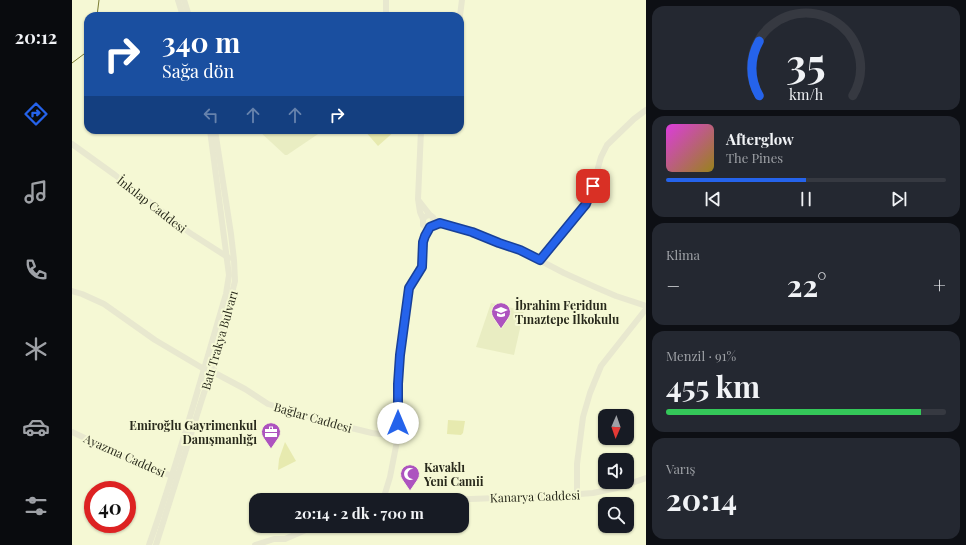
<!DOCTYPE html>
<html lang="tr">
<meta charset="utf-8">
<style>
body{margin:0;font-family:"Playfair Display",serif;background:#242831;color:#f1f3f6;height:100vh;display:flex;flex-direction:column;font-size:15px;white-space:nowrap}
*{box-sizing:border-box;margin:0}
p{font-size:13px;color:#9ea1a6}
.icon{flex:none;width:22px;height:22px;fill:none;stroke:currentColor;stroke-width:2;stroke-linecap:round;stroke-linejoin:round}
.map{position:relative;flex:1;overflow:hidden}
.side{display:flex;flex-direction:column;gap:6px;padding:6px;background:#0d0f14;width:320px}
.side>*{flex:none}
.guide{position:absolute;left:12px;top:12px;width:380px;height:122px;border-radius:12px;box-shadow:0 1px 3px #0004;background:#1a4fa0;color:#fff;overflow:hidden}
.needle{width:26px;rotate:182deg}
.buttons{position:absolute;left:526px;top:409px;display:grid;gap:8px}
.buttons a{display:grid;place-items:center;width:36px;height:36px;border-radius:8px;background:#171b24;box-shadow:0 1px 3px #0004;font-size:20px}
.speed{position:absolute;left:12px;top:481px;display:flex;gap:8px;font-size:20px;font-weight:700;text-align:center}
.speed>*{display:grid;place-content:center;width:52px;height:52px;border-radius:50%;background:#171b24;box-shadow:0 1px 3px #0004;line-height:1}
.speed .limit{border:6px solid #d22;background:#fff;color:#111}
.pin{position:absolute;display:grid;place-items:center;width:34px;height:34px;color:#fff;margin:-17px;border-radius:8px;box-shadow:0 2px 6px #0006}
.me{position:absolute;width:44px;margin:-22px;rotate:0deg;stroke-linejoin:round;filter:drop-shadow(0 0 3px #0008)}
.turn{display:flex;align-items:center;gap:14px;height:84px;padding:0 12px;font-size:18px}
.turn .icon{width:52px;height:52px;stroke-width:2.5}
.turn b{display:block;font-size:28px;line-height:34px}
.lanes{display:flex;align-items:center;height:38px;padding:0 12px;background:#0003;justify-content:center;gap:20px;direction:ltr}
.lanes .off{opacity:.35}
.big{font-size:30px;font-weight:700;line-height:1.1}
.side .tile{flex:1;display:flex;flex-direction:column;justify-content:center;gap:6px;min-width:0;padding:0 14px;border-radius:12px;background:#242831}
.side .dial{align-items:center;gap:0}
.dial svg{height:104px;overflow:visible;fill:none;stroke:#363941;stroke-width:7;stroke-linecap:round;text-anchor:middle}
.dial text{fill:#f1f3f6;stroke:none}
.song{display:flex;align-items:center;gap:12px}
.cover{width:48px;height:48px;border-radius:6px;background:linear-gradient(135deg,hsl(300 70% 55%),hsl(50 70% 35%))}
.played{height:4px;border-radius:2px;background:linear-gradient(90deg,#2563eb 50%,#363941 50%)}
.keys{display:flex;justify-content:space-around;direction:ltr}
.heat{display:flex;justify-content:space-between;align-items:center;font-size:22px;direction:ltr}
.charge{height:6px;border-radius:3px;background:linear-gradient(90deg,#34c759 91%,#363941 0)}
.trip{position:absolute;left:177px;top:493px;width:220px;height:40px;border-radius:12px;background:#171b24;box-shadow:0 1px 3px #0004;font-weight:700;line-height:40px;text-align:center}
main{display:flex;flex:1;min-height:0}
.tab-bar{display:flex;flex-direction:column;width:72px;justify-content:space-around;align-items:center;background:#090b0e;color:#9ea1a6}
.tab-bar .icon{width:28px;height:28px}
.tab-bar .selected{color:#2563eb}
.tab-bar b{font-size:18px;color:#f1f3f6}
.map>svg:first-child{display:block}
.built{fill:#e9edc2}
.green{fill:#e7eaaf}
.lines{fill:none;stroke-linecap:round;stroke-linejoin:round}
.stream{stroke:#7a7c31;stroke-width:1}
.secondary{stroke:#e8e8cf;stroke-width:6}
.route-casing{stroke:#184099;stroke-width:10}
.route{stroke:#2563eb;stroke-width:7}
.labels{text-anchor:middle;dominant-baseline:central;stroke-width:4;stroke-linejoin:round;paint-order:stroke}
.street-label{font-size:12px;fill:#28291b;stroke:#f5f8d4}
.poi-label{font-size:12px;font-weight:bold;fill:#28291b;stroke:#f5f8d4;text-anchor:start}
</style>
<main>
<nav class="tab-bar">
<b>20:12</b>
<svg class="icon selected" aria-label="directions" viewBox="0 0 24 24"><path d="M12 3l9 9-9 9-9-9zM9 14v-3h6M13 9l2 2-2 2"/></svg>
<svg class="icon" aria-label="music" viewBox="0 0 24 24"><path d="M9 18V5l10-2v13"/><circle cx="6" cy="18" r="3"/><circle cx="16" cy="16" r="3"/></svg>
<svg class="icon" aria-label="phone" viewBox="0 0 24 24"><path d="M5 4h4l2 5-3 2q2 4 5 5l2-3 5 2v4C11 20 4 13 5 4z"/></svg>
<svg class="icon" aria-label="climate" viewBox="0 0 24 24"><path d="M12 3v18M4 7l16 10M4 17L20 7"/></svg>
<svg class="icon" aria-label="car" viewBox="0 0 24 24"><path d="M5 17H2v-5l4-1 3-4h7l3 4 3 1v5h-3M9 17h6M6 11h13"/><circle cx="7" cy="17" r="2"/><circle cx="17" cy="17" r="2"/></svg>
<svg class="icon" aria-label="filters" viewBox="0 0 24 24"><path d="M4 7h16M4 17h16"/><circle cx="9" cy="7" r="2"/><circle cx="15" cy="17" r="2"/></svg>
</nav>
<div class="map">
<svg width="574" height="545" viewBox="0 0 574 545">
<rect width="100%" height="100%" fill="#f5f8d4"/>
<!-- built -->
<g class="built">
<polygon points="186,130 252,130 215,155 213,155"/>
<polygon points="419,303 452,311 442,355 404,347"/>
</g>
<!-- green -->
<g class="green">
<polygon points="292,130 324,130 306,146"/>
<polygon points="376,420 393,421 391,433 389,435 375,434"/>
<polygon points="213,442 224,461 206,470 207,459"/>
</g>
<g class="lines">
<!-- stream -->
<g class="stream">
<polyline points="25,16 27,0"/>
<polyline points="0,63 16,51"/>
</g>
<!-- secondary -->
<g class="secondary">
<polyline points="106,0 111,16"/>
<polyline points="112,0 117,16"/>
<polyline points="314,16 314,0"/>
<polyline points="388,16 390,0"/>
<polyline points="349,130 346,199 348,212 351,219"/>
<polyline points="0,144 43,175 118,233 157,258"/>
<polyline points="347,201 358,215"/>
<polyline points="362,219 368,223 400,232 427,243 448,250 492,273 523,287 544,296 574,306"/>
<polyline points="467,260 514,204 521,186 529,157 535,145 562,119 574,110"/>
<polyline points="0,291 10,294 32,304 83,340 132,369"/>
<polyline points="141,372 173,389 196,404 263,424 300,433 326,436"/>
<polyline points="0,432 59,460 100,476 102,476"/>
<polyline points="505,495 505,464 511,417 518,393 529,366 574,309"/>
<path d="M311,500L318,477L326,436V384L328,355L337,289L350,267L351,242L353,236L358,227L362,223L361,217C358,214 354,215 351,219V225L354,227H358"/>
<polyline points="373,500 481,496 521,493 545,488 574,478"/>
<path d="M77,545C106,463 129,378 154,294L157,275L138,130"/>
<polyline points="84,545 130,399 137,378 141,372 146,348 163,281 162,260 159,234 143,130"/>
<polyline points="183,545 202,539 213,539 243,526"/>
</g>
</g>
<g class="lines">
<!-- route casing -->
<g class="route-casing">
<polyline id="route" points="326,423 326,384 328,355 337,288 350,267 351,242 353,236 358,227 368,223 400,232 427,243 448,250 468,260 514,204 521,186"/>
</g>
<!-- route -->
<use href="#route" class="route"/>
</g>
<!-- icons -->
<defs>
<g id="school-pin" transform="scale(1)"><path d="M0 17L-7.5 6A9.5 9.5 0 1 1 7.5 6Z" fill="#ad53bf" stroke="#f5f8d4"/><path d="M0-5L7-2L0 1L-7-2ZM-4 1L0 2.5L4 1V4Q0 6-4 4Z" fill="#fff"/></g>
<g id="office-pin" transform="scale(1)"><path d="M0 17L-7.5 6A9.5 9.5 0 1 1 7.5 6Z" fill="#ad53bf" stroke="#f5f8d4"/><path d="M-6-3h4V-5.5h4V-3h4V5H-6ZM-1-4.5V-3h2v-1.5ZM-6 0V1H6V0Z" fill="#fff"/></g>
<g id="mosque-pin" transform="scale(1)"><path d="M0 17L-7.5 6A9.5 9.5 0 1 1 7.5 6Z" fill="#ad53bf" stroke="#f5f8d4"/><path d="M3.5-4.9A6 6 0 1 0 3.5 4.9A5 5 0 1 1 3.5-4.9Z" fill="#fff"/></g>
</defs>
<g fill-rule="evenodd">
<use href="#school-pin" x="429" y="312"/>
<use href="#office-pin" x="199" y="432"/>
<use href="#mosque-pin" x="338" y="474"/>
</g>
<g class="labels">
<!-- street labels -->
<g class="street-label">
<text transform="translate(80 204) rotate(38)">İnkılap Caddesi</text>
<text transform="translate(147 340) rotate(-74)">Batı Trakya Bulvarı</text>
<text transform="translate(241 417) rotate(16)">Bağlar Caddesi</text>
<text transform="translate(53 455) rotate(24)">Ayazma Caddesi</text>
<text transform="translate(463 496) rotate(-2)">Kanarya Caddesi</text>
</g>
<!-- poi labels -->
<g class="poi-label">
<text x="443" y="305">İbrahim Feridun<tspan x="443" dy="14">Tınaztepe İlkokulu</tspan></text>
<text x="185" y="425" text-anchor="end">Emiroğlu Gayrimenkul<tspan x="185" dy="14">Danışmanlığı</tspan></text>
<text x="352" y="467">Kavaklı<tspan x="352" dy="14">Yeni Camii</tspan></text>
</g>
</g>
</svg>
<div class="buttons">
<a><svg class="needle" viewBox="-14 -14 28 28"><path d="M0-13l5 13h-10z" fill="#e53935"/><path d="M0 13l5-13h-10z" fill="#9ea1a6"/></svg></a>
<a><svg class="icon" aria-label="sound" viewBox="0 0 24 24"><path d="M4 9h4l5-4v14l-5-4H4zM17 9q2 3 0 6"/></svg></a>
<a><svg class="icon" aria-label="search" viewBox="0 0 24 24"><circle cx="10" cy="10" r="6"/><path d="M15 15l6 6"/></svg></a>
</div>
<div class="speed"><div class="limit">40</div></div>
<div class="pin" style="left:521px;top:186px;background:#d93025"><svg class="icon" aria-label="arrive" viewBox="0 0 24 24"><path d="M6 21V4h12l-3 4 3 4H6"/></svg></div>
<svg class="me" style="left:326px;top:423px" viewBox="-20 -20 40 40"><circle r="19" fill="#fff"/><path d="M0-13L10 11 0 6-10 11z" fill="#2563eb"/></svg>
<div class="trip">20:14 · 2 dk · 700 m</div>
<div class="guide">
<div class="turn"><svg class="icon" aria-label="right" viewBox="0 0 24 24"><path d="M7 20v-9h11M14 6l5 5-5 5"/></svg><div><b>340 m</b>Sağa dön</div></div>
<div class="lanes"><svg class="icon off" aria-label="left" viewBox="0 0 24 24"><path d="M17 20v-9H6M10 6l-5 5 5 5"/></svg><svg class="icon off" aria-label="ahead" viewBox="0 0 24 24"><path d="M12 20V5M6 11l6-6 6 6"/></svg><svg class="icon off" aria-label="ahead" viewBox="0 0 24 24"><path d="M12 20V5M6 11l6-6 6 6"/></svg><svg class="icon" aria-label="right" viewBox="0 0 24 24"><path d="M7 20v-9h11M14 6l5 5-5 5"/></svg></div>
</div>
</div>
<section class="side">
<div class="tile dial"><svg viewBox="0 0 100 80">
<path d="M14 69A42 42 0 1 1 86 69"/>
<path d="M14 69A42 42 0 0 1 14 27" stroke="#2563eb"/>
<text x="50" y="56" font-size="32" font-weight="700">35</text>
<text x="50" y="72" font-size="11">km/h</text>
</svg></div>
<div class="tile">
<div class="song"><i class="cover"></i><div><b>Afterglow</b><p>The Pines</p></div></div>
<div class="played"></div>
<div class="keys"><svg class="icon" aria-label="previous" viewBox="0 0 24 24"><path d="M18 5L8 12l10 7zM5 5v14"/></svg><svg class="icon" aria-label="pause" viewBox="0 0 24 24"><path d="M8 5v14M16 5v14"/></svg><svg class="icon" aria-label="next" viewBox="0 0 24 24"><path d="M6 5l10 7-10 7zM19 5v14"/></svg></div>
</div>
<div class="tile"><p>Klima</p>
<div class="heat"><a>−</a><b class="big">22°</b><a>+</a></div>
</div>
<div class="tile"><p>Menzil · 91%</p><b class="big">455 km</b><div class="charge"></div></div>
<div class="tile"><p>Varış</p><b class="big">20:14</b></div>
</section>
</main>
